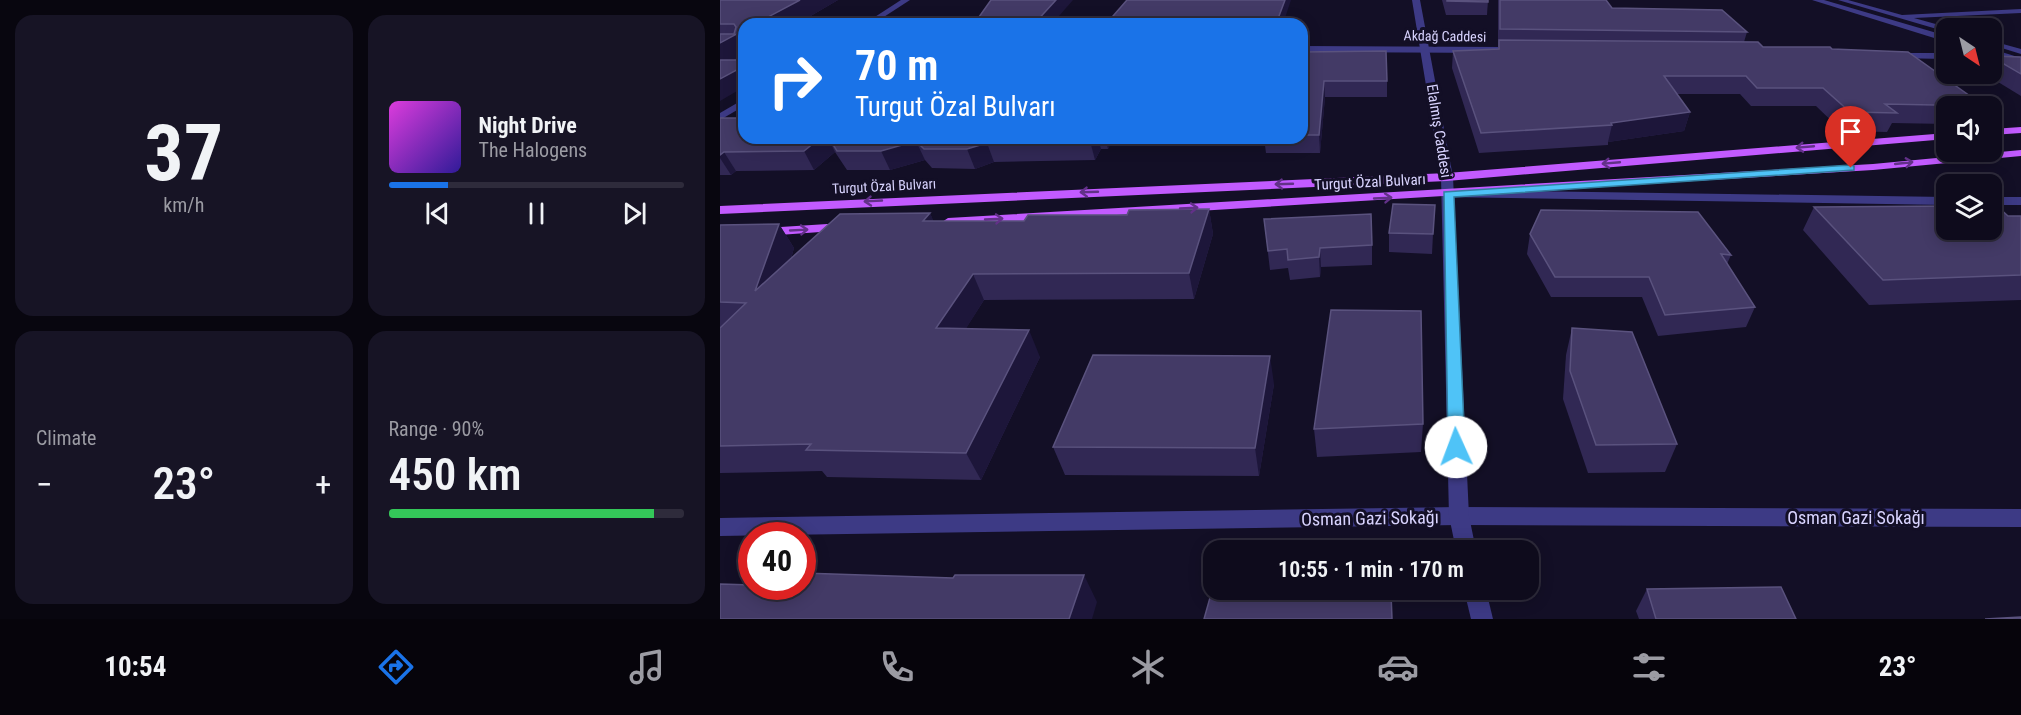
<!DOCTYPE html>
<meta charset="utf-8">
<style>
body{margin:0;font-family:"Roboto Condensed",sans-serif;background:#171425;color:#f1f3f6;height:100vh;display:flex;flex-direction:column;font-size:22px;white-space:nowrap}
*{box-sizing:border-box;margin:0}
p{font-size:20px;color:#9b9ba3}
.icon{flex:none;width:33px;height:33px;fill:none;stroke:currentColor;stroke-width:2;stroke-linecap:round;stroke-linejoin:round}
.map{position:relative;flex:1;overflow:hidden}
.details{display:flex;flex-direction:column;gap:15px;padding:15px;background:#08060f;width:720px}
.details>*{flex:none}
.hud{position:absolute;left:18px;top:18px;width:570px;height:126px;border-radius:18px;box-shadow:0 3px 15px #0003,0 0 0 2px #2e2b3b;background:#1a73e8;color:#fff;overflow:hidden}
.needle{width:39px;rotate:145deg}
.tools{position:absolute;left:1216px;top:18px;display:grid;gap:12px}
.tools a{display:grid;place-items:center;width:66px;height:66px;border-radius:12px;background:#0e0b1c;box-shadow:0 3px 15px #0003,0 0 0 2px #2e2b3b;font-size:30px}
.speed{position:absolute;left:18px;top:522px;display:flex;gap:12px;font-size:30px;font-weight:700;text-align:center}
.speed>*{display:grid;place-content:center;width:78px;height:78px;border-radius:50%;background:#0e0b1c;box-shadow:0 3px 15px #0003,0 0 0 2px #2e2b3b;line-height:1}
.speed .limit{border:9px solid #d22;background:#fff;color:#111}
.pin{position:absolute;display:grid;place-items:center;width:51px;height:51px;color:#fff;margin:-62px -26px;border-radius:50% 50% 50% 0;rotate:-45deg;box-shadow:0 0 6px #0007}
.pin .icon{rotate:45deg}
.me{position:absolute;width:66px;margin:-33px;rotate:358deg;stroke-linejoin:round;filter:drop-shadow(0 0 4px #0008)}
.turn{display:flex;align-items:center;gap:21px;height:126px;padding:0 18px;font-size:27px}
.turn .icon{width:78px;height:78px;stroke-width:2.5}
.turn b{display:block;font-size:42px;line-height:51px}
.big{font-size:45px;font-weight:600;line-height:1.1}
.details .card{flex:1;display:flex;flex-direction:column;justify-content:center;gap:9px;min-width:0;padding:0 21px;border-radius:18px;background:#171425}
.details .dial{align-items:center;gap:0}
.dial b{font-size:78px;line-height:1}
.song{display:flex;align-items:center;gap:18px}
.cover{width:72px;height:72px;border-radius:9px;background:linear-gradient(135deg,hsl(300 70% 55%),hsl(250 70% 35%))}
.played{height:6px;border-radius:3px;background:linear-gradient(90deg,#1a73e8 20%,#2e2b3b 20%)}
.keys{display:flex;justify-content:space-around;direction:ltr}
.heat{display:flex;justify-content:space-between;align-items:center;font-size:33px;direction:ltr}
.charge{height:9px;border-radius:4px;background:linear-gradient(90deg,#34c759 90%,#2e2b3b 0)}
.details .tiles{flex:1;display:grid;gap:15px;grid-template-columns:repeat(2,1fr)}
.trip{position:absolute;left:483px;top:540px;width:336px;height:60px;border-radius:18px;background:#0e0b1c;box-shadow:0 3px 15px #0003,0 0 0 2px #2e2b3b;font-weight:600;line-height:60px;text-align:center}
.menu{display:flex;height:96px;justify-content:space-around;align-items:center;background:#06040b;color:#9b9ba3}
.menu .icon{width:42px;height:42px}
.menu .current{color:#1a73e8}
.menu b{font-size:27px;color:#f1f3f6}
main{display:flex;flex:1;min-height:0}
.map>svg:first-child{display:block}
.lines{fill:none;stroke-linecap:round;stroke-linejoin:round}
.service{fill:#3d3a85;fill-rule:evenodd}
.minor{fill:#3d3a85;fill-rule:evenodd}
.tertiary{fill:#3d3a85;fill-rule:evenodd}
.primary{fill:#c25bff;fill-rule:evenodd}
.wall{fill:#312854}
.shaded-wall{fill:#1d163a}
.building{fill:#433a66;stroke:#5a527e;stroke-width:1.5}
.oneway{stroke:#623188}
.route{fill:#4fc3f7;stroke:#337fa1;stroke-width:1.5}
.labels{text-anchor:middle;dominant-baseline:central;stroke-width:6;stroke-linejoin:round;paint-order:stroke}
.far-street-label{font-size:14px;fill:#d9d4ff;stroke:#130f26}
.street-label{font-size:15px;fill:#d9d4ff;stroke:#130f26}
.near-street-label{font-size:18px;fill:#d9d4ff;stroke:#130f26}
</style>
<main>
<section class="details">
<div class="tiles">
<div class="card dial"><b>37</b><p>km/h</p></div>
<div class="card">
<div class="song"><i class="cover"></i><div><b>Night Drive</b><p>The Halogens</p></div></div>
<div class="played"></div>
<div class="keys"><svg class="icon" aria-label="previous" viewBox="0 0 24 24"><path d="M18 5L8 12l10 7zM5 5v14"/></svg><svg class="icon" aria-label="pause" viewBox="0 0 24 24"><path d="M8 5v14M16 5v14"/></svg><svg class="icon" aria-label="next" viewBox="0 0 24 24"><path d="M6 5l10 7-10 7zM19 5v14"/></svg></div>
</div>
<div class="card"><p>Climate</p>
<div class="heat"><a>−</a><b class="big">23°</b><a>+</a></div>
</div>
<div class="card"><p>Range · 90%</p><b class="big">450 km</b><div class="charge"></div></div>
</div>
</section>
<div class="map">
<svg width="1301" height="619" viewBox="0 0 1301 619">
<rect width="100%" height="100%" fill="#130f26"/>
<g class="lines">
<!-- service -->
<g class="service">
<polygon points="1118,0 1128,0 1182,15 1301,9 1301,13 1194,18 1230,28 1227,28 1227,32"/>
<polygon points="1272,41 1301,49 1301,54 1272,45"/>
</g>
<!-- minor -->
<g class="minor">
<polygon points="181,0 190,0 153,24 144,24"/>
<polygon points="1092,0 1104,0 1227,36 1227,42"/>
<polygon points="582,46 783,47 787,50 783,53 582,52"/>
<polygon points="1272,49 1301,58 1301,64 1272,55"/>
<polygon points="1170,53 1227,53 1227,59 1173,58 1169,55"/>
<polygon points="24,99 24,106 0,120 0,113"/>
<polygon points="729,190 1227,197 1227,205 725,197 723,194"/>
<rect x="1272" y="197" width="29" height="8"/>
<polygon points="739,507 1301,509 1301,527 739,525 0,536 0,518"/>
</g>
<!-- tertiary -->
<g class="tertiary">
<polygon points="692,0 700,0 733,177 749,516 756,550 736,550 729,516 721,177"/>
<polygon points="744,590 766,590 773,619 751,619"/>
</g>
<!-- primary -->
<g class="primary">
<polygon points="1301,127 1301,133 1272,135 1272,129"/>
<polygon points="1227,133 1227,139 727,181 0,214 0,206 727,173"/>
<polygon points="1301,150 1301,156 1153,170 228,226 222,222 228,218 1153,164"/>
<polygon points="123,223 129,227 128,230 45,236 38,232 45,228"/>
</g>
</g>
<!-- wall -->
<g class="wall">
<polygon points="0,0 118,0 77,24 24,24 24,55 15,60 0,101"/>
<polygon points="722,0 768,0 767,15 726,15"/>
<polygon points="778,0 886,0 892,8 1027,32 1024,42 1043,47 1112,49 1264,106 1227,106 1227,124 1172,123 1167,132 1122,131 1096,106 1031,106 1020,94 957,94 970,112 964,131 888,142 888,145 759,153 732,68 733,51 778,49"/>
<polygon points="582,52 667,81 667,97 605,97 600,153 546,153 544,138 582,138"/>
<polygon points="1272,56 1301,57 1301,96 1265,74 1272,74"/>
<polygon points="0,118 24,138 393,138 388,149 381,149 375,160 274,162 255,169 212,168 205,160 170,170 127,170 115,152 94,170 16,171 11,175 0,175"/>
<polygon points="1094,207 1288,216 1301,216 1301,300 1149,305 1083,230"/>
<polygon points="489,209 493,234 474,299 264,300 246,328 320,357 261,480 107,477 102,471 0,473 0,225 59,224 74,248 71,259 210,213 213,221 304,221"/>
<polygon points="544,219 652,245 652,265 601,267 600,277 570,280 568,268 550,270"/>
<polygon points="669,233 713,234 712,254 669,252"/>
<polygon points="810,234 1011,255 1007,264 1035,307 1026,327 938,336 922,297 831,297 807,254"/>
<polygon points="852,328 957,444 945,472 868,473 843,399 846,355"/>
<polygon points="554,384 539,476 345,475 333,447"/>
<polygon points="703,424 701,452 597,457 594,429"/>
<polygon points="927,589 1076,619 919,619 916,611"/>
</g>
<!-- shaded-wall -->
<g class="shaded-wall">
<polygon points="80,0 118,0 77,24 35,24"/>
<polygon points="336,0 353,0 332,24 314,24"/>
<polygon points="565,0 571,0 563,24 556,24"/>
<polygon points="24,30 24,54 0,68 0,43"/>
<polygon points="24,66 24,87 0,101 0,79"/>
<polygon points="604,81 605,97 600,153 599,135"/>
<polygon points="970,112 964,131 888,142 892,125 891,123"/>
<polygon points="100,138 108,138 115,152 94,170 84,151"/>
<polygon points="372,138 378,138 381,149 375,160 370,141"/>
<polygon points="385,138 393,138 388,149"/>
<polygon points="196,141 205,160 170,170 161,151"/>
<polygon points="267,143 274,162 255,169 247,149"/>
<polygon points="4,152 16,171 11,175 0,158 0,155"/>
<polygon points="489,209 493,234 474,299 469,273"/>
<polygon points="210,213 221,238 203,221"/>
<polygon points="59,224 74,248 53,317 35,291"/>
<polygon points="600,248 601,267 600,277 599,257"/>
<polygon points="253,274 264,300 230,354 216,328"/>
<polygon points="309,330 320,357 261,480 246,453"/>
<polygon points="550,356 554,384 539,476 535,448"/>
<polygon points="364,575 377,602 372,619 349,619"/>
</g>
<!-- building -->
<g class="building">
<polygon points="0,0 80,0 35,24 24,24 24,30 0,43 0,34 14,34 16,27 14,24 0,24"/>
<polygon points="271,0 336,0 314,24 254,24"/>
<polygon points="407,0 565,0 556,24 386,24"/>
<polygon points="727,0 768,0 768,2 727,1"/>
<polygon points="780,0 886,0 892,8 1002,10 1027,32 780,29"/>
<polygon points="779,40 1038,42 1043,47 1110,47 1112,49 1188,52 1264,106 1165,104 1177,113 1130,112 1103,88 1037,88 1026,76 944,76 970,112 891,123 892,125 761,133 733,51 779,49"/>
<polygon points="666,51 667,81 604,81 599,135 582,135 582,52"/>
<polygon points="1272,56 1301,57 1301,74 1272,57"/>
<polygon points="0,60 24,60 24,66 0,79"/>
<polygon points="0,118 24,118 24,138 100,138 84,151 4,152 0,155"/>
<polygon points="109,138 372,138 370,141 267,143 247,149 204,149 196,141 161,151 117,151"/>
<polygon points="673,204 715,205 713,234 669,233"/>
<polygon points="1227,206 1227,230 1272,230 1272,206 1277,206 1288,216 1301,216 1301,275 1163,280 1094,207"/>
<polygon points="489,209 469,273 253,274 216,328 309,330 246,453 86,450 91,444 0,446 0,328 26,303 0,302 0,225 59,224 35,291 120,214 210,213 203,221 304,221 308,215 407,215 409,210"/>
<polygon points="821,210 978,212 1011,255 1001,254 1035,307 945,315 929,277 835,277 810,234"/>
<polygon points="651,214 652,245 600,248 599,257 568,260 567,249 548,251 544,219"/>
<polygon points="611,310 701,311 703,424 594,429"/>
<polygon points="852,328 912,332 957,444 876,445 850,371"/>
<polygon points="373,355 550,356 535,448 333,447"/>
<polygon points="82,573 233,578 235,575 364,575 349,619 0,619 0,584 32,585 32,586 82,586"/>
<polygon points="493,587 494,587 494,590 572,590 671,593 672,619 484,619"/>
<polygon points="1061,587 1076,619 936,619 927,589"/>
<polygon points="1301,617 1301,619 1265,619"/>
</g>
<!-- one-way arrows -->
<defs><path id="oneway-shaft" d="M-6 0H5M1.5-3L5.5 0L1.5 3" fill="none" stroke-width="1.6" stroke-linecap="round" stroke-linejoin="round" transform="scale(1.5)"/></defs>
<g class="oneway">
<use href="#oneway-shaft" transform="translate(1085 147) rotate(175)"/>
<use href="#oneway-shaft" transform="translate(891 163) rotate(175)"/>
<use href="#oneway-shaft" transform="translate(1184 163) rotate(-6)"/>
<use href="#oneway-shaft" transform="translate(564 184) rotate(178)"/>
<use href="#oneway-shaft" transform="translate(369 192) rotate(178)"/>
<use href="#oneway-shaft" transform="translate(663 198) rotate(-3)"/>
<use href="#oneway-shaft" transform="translate(153 201) rotate(177)"/>
<use href="#oneway-shaft" transform="translate(469 208) rotate(-3)"/>
<use href="#oneway-shaft" transform="translate(274 219) rotate(-3)"/>
<use href="#oneway-shaft" transform="translate(79 230) rotate(-3)"/>
</g>
<!-- route -->
<polygon class="route" points="1131,165 1134,166 1134,170 734,197 745,447 742,452 736,454 730,452 728,447 724,192"/>
<g class="labels">
<!-- far-street labels -->
<g class="far-street-label">
<text transform="translate(725 36) rotate(1)">Akdağ Caddesi</text>
<text transform="translate(164 186) rotate(-3)">Turgut Özal Bulvarı</text>
</g>
<!-- street labels -->
<g class="street-label">
<text transform="translate(719 131) rotate(81)">Elalmış Caddesi</text>
<text transform="translate(650 182) rotate(-3)">Turgut Özal Bulvarı</text>
</g>
<!-- near-street labels -->
<g class="near-street-label">
<text x="1136" y="517">Osman Gazi Sokağı</text>
<text transform="translate(650 518) rotate(-1)">Osman Gazi Sokağı</text>
</g>
</g>
</svg>
<div class="tools">
<a><svg class="needle" viewBox="-14 -14 28 28"><path d="M0-13l5 13h-10z" fill="#e53935"/><path d="M0 13l5-13h-10z" fill="#9b9ba3"/></svg></a>
<a><svg class="icon" aria-label="sound" viewBox="0 0 24 24"><path d="M4 9h4l5-4v14l-5-4H4zM17 9q2 3 0 6"/></svg></a>
<a><svg class="icon" aria-label="layers" viewBox="0 0 24 24"><path d="M12 4l9 5-9 5-9-5zM3 14l9 5 9-5"/></svg></a>
</div>
<div class="speed"><div class="limit">40</div></div>
<div class="pin" style="left:1131px;top:168px;background:#d93025"><svg class="icon" aria-label="arrive" viewBox="0 0 24 24"><path d="M6 21V4h12l-3 4 3 4H6"/></svg></div>
<svg class="me" style="left:736px;top:447px" viewBox="-20 -20 40 40"><circle r="19" fill="#fff"/><path d="M0-13L10 11 0 6-10 11z" fill="#4fc3f7"/></svg>
<div class="trip">10:55 · 1 min · 170 m</div>
<div class="hud">
<div class="turn"><svg class="icon" aria-label="right" viewBox="0 0 24 24"><path d="M7 20v-9h11M14 6l5 5-5 5"/></svg><div><b>70 m</b>Turgut Özal Bulvarı</div></div>
</div>
</div>
</main>
<nav class="menu">
<b>10:54</b>
<svg class="icon current" aria-label="directions" viewBox="0 0 24 24"><path d="M12 3l9 9-9 9-9-9zM9 14v-3h6M13 9l2 2-2 2"/></svg>
<svg class="icon" aria-label="music" viewBox="0 0 24 24"><path d="M9 18V5l10-2v13"/><circle cx="6" cy="18" r="3"/><circle cx="16" cy="16" r="3"/></svg>
<svg class="icon" aria-label="phone" viewBox="0 0 24 24"><path d="M5 4h4l2 5-3 2q2 4 5 5l2-3 5 2v4C11 20 4 13 5 4z"/></svg>
<svg class="icon" aria-label="climate" viewBox="0 0 24 24"><path d="M12 3v18M4 7l16 10M4 17L20 7"/></svg>
<svg class="icon" aria-label="car" viewBox="0 0 24 24"><path d="M5 17H2v-5l4-1 3-4h7l3 4 3 1v5h-3M9 17h6M6 11h13"/><circle cx="7" cy="17" r="2"/><circle cx="17" cy="17" r="2"/></svg>
<svg class="icon" aria-label="filters" viewBox="0 0 24 24"><path d="M4 7h16M4 17h16"/><circle cx="9" cy="7" r="2"/><circle cx="15" cy="17" r="2"/></svg>
<b>23°</b>
</nav>
